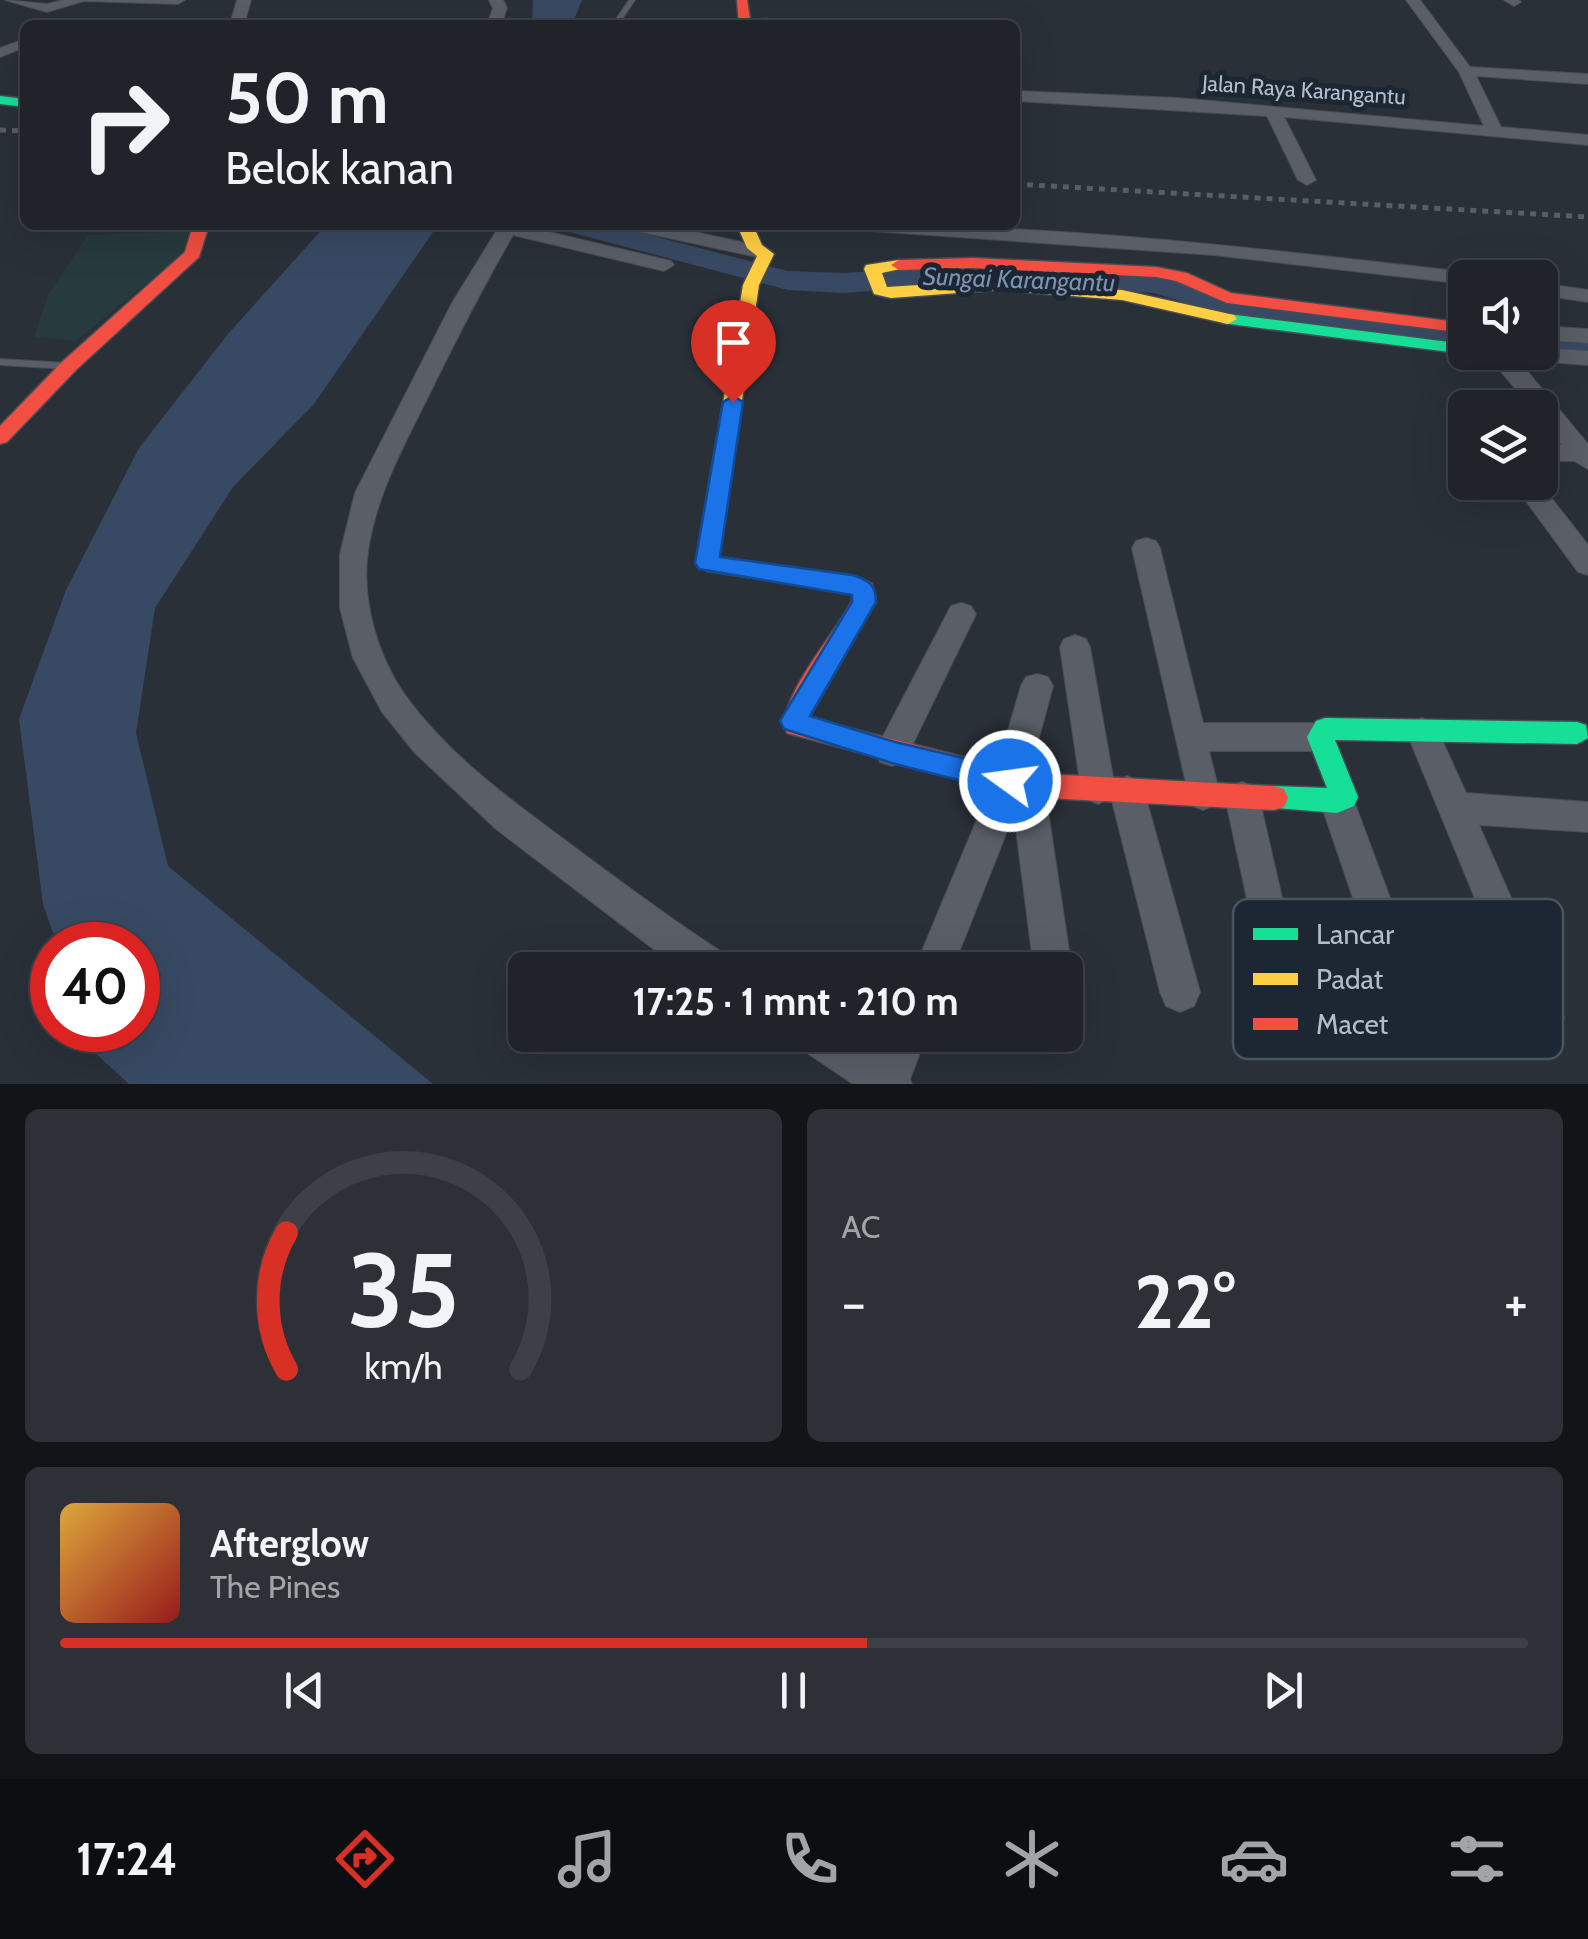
<!DOCTYPE html>
<html lang="id">
<meta charset="utf-8">
<style>
body{margin:0;font-family:Cabin,sans-serif;background:#2d3036;color:#f1f3f6;height:100vh;display:flex;flex-direction:column;font-size:38px;white-space:nowrap}
*{box-sizing:border-box;margin:0}
p{font-size:32px;color:#a2a4a8}
.icon{flex:none;width:55px;height:55px;fill:none;stroke:currentColor;stroke-width:2;stroke-linecap:round;stroke-linejoin:round}
.map{position:relative;height:1084px;overflow:hidden}
.drawer{display:flex;flex-direction:column;gap:25px;padding:25px;background:#121417;flex:1}
.drawer>*{flex:none}
.guide{position:absolute;left:20px;top:20px;width:1000px;height:210px;border-radius:15px;box-shadow:0 10px 40px #0002,0 0 0 2px #3d4147;background:#20242a;color:#f1f3f6;overflow:hidden}
.buttons{position:absolute;left:1448px;top:260px;display:grid;gap:20px}
.buttons a{display:grid;place-items:center;width:110px;height:110px;border-radius:15px;background:#20242a;box-shadow:0 10px 40px #0002,0 0 0 2px #3d4147;font-size:50px}
.speed{position:absolute;left:30px;top:922px;display:flex;gap:20px;font-size:50px;font-weight:700;text-align:center}
.speed>*{display:grid;place-content:center;width:130px;height:130px;border-radius:50%;background:#20242a;box-shadow:0 10px 40px #0002,0 0 0 2px #3d4147;line-height:1}
.speed .limit{border:15px solid #d22;background:#fff;color:#111}
.pin{position:absolute;display:grid;place-items:center;width:85px;height:85px;color:#fff;margin:-102px -42px;border-radius:50% 50% 50% 0;rotate:-45deg;box-shadow:0 0 10px #0007}
.pin .icon{rotate:45deg}
.me{position:absolute;width:110px;margin:-55px;rotate:284deg;stroke-linejoin:round;filter:drop-shadow(0 0 8px #0008)}
.turn{display:flex;align-items:center;gap:35px;height:210px;padding:0 40px;font-size:45px}
.turn .icon{width:130px;height:130px;stroke-width:2.5}
.turn b{display:block;font-size:70px;line-height:85px}
.big{font-size:75px;font-weight:700;line-height:1.1}
.drawer .tile{flex:1;display:flex;flex-direction:column;justify-content:center;gap:15px;min-width:0;padding:0 35px;border-radius:15px;background:#2d3036}
.drawer .dial{align-items:center;gap:0}
.dial svg{height:260px;overflow:visible;fill:none;stroke:#3d4147;stroke-width:7;stroke-linecap:round;text-anchor:middle}
.dial text{fill:#f1f3f6;stroke:none}
.song{display:flex;align-items:center;gap:30px}
.cover{width:120px;height:120px;border-radius:15px;background:linear-gradient(135deg,hsl(40 70% 55%),hsl(0 70% 35%))}
.played{height:10px;border-radius:5px;background:linear-gradient(90deg,#d93025 55%,#3d4147 55%)}
.keys{display:flex;justify-content:space-around;direction:ltr}
.heat{display:flex;justify-content:space-between;align-items:center;font-size:55px;direction:ltr}
.drawer .tiles{flex:1;display:grid;gap:25px;grid-template-columns:1fr 1fr}
.tile:last-child{grid-column:span 2}
.trip{position:absolute;left:508px;top:952px;width:575px;height:100px;border-radius:15px;background:#20242a;box-shadow:0 10px 40px #0002,0 0 0 2px #3d4147;font-weight:700;line-height:100px;text-align:center}
.tab-bar{display:flex;height:160px;justify-content:space-around;align-items:center;background:#0d0e11;color:#a2a4a8}
.tab-bar .icon{width:70px;height:70px}
.tab-bar .current{color:#d93025}
.tab-bar b{font-size:45px;color:#f1f3f6}
.map>svg:first-child{display:block}
.green{fill:#273a3e}
.water{fill:#384963}
.lines{fill:none;stroke-linecap:round;stroke-linejoin:round}
.river{fill:#384963;fill-rule:evenodd}
.lane-casing{stroke:#484c53;stroke-width:2}
.street-casing{stroke:#484c53;stroke-width:2}
.fast-casing{stroke:#484c53;stroke-width:3}
.slow-casing{stroke:#484c53;stroke-width:3}
.jam-casing{stroke:#484c53;stroke-width:3}
.path{stroke:#5d636a;stroke-width:2.5;stroke-dasharray:4 4;stroke-linecap:butt}
.lane{fill:#5a5e66;fill-rule:evenodd}
.street{fill:#5a5e66;fill-rule:evenodd}
.fast{fill:#16e098;fill-rule:evenodd}
.slow{fill:#ffcf43;fill-rule:evenodd}
.jam{fill:#f24e42;fill-rule:evenodd}
.rail{stroke:#595d64;stroke-width:5;stroke-dasharray:6 6;stroke-linecap:butt}
.route{fill:#1a73e8;stroke:#114b97;stroke-width:2.5}
.labels{text-anchor:middle;dominant-baseline:central;stroke-width:10;stroke-linejoin:round;paint-order:stroke}
.far-street-label{font-size:22px;fill:#b4bcc9;stroke:#1d2633}
.far-water-label{font-size:25px;font-style:italic;fill:#7c92b1;stroke:#1d2633}
.key{fill:#1d2633;stroke:#4a5360;stroke-width:2.5}
.key-label{font-size:28px;fill:#b4bcc9}
</style>
<div class="map">
<svg width="1588" height="1084" viewBox="0 0 1588 1084">
<rect width="100%" height="100%" fill="#2a3038"/>
<!-- green -->
<polygon class="green" points="193,231 188,249 76,341 34,337 48,295 88,235"/>
<!-- water -->
<g class="water">
<polygon points="533,0 582,0 572,25 532,25"/>
<polygon points="326,225 438,225 314,404 233,487 155,608 136,733 168,866 433,1084 129,1084 93,1051 86,1030 138,1030 138,945 57,945 43,904 19,719 66,590 139,448 228,334"/>
</g>
<g class="lines">
<!-- river -->
<g class="river">
<polygon points="561,225 611,225 788,271 843,273 980,265 1157,274 1246,301 1465,323 1465,343 1243,321 1154,293 980,283 843,293 788,290 566,231"/>
<polygon points="1540,330 1588,335 1588,355 1540,350"/>
</g>
<!-- lane casing -->
<g class="lane-casing">
<g id="lane">
<polygon points="629,0 635,0 618,25 612,25"/>
<polygon points="0,359 68,363 74,366 68,369 0,365"/>
</g>
</g>
<!-- street casing -->
<g class="street-casing">
<g id="street">
<polygon points="5,0 47,4 63,0 185,0 178,4 84,1 47,12"/>
<polygon points="237,0 251,0 245,21 238,25 231,21"/>
<polygon points="489,0 503,0 507,8 501,25 487,25 493,8"/>
<polygon points="1406,0 1420,0 1470,67 1588,74 1588,84 1476,76 1501,127 1588,135 1588,145 1284,117 1316,180 1307,185 1298,180 1267,116 1015,101 1015,91 1178,98 1484,126 1459,72"/>
<polygon points="1504,0 1519,0 1521,2 1514,6"/>
<polygon points="25,39 25,47 0,57 0,48"/>
<path d="M500,225H520L671,261L674,265L664,271L513,235C481,290 453,346 425,403C401,451 376,497 368,551C361,599 377,655 405,695C449,756 513,802 573,846C624,884 675,922 728,956L733,970H681L496,829L415,753L382,712L353,658L340,608V554L355,493L452,303Z"/>
<polygon points="626,225 663,225 764,247 767,251 757,257 636,231"/>
<path d="M862,225C1064,225 1265,249 1465,272L1475,278H1465V284L1213,255L872,231Z"/>
<polygon points="1540,283 1588,290 1588,302 1540,295"/>
<polygon points="1540,326 1588,329 1588,343 1540,340"/>
<polygon points="1540,348 1588,351 1588,365 1518,360 1588,444 1588,469 1574,461 1540,461 1540,445 1562,445 1540,418 1540,408 1532,408 1484,352 1540,352"/>
<polygon points="1512,482 1539,482 1588,545 1588,575 1578,572"/>
<polygon points="1146,538 1156,541 1160,548 1203,723 1320,723 1332,727 1336,737 1332,747 1320,751 1209,751 1220,795 1215,805 1203,810 1191,805 1132,548 1136,541"/>
<polygon points="961,603 971,606 976,614 904,762 892,766 880,762 875,752 880,742 951,606"/>
<polygon points="1075,635 1086,639 1090,647 1114,783 1127,776 1139,781 1144,791 1200,992 1194,1006 1180,1012 1166,1006 1160,992 1111,797 1098,804 1086,799 1081,789 1060,647 1064,639"/>
<polygon points="1037,674 1048,677 1053,686 1030,771 1039,775 1044,785 1072,970 1065,984 1065,970 1034,970 1014,814 952,970 914,970 993,781 1021,686 1026,677"/>
<polygon points="1422,718 1434,722 1466,793 1588,802 1588,832 1479,825 1564,1018 1558,1032 1544,1038 1297,1043 1276,1034 1225,797 1230,786 1242,782 1254,786 1259,797 1306,1003 1388,1001 1320,801 1325,790 1337,786 1349,790 1354,801 1428,1000 1516,998 1406,731 1410,722"/>
<polygon points="795,1035 852,1035 879,1052 887,1035 927,1035 910,1079 912,1084 853,1084 801,1049"/>
</g>
</g>
<!-- fast casing -->
<g class="fast-casing">
<g id="fast">
<polygon points="0,96 25,99 25,107 0,104"/>
<polygon points="1228,314 1465,344 1465,352 1472,352 1465,354 1222,323 1222,315"/>
<polygon points="1325,718 1577,722 1586,725 1588,738 1577,744 1335,740 1358,797 1354,806 1337,813 1264,807 1260,798 1264,789 1274,786 1327,788 1307,737 1316,721"/>
</g>
</g>
<!-- slow casing -->
<g class="slow-casing">
<g id="slow">
<polygon points="737,225 753,225 762,245 774,254 759,285 719,557 852,576 872,584 876,602 859,631 841,631 838,625 852,601 852,594 847,592 707,571 696,563 743,285 757,256 747,248"/>
<polygon points="899,260 907,265 905,268 882,273 887,287 998,280 1122,290 1234,315 1237,319 1228,324 1122,300 998,290 891,298 874,294 864,269 866,265"/>
</g>
</g>
<!-- jam casing -->
<g class="jam-casing">
<g id="jam">
<polygon points="737,0 747,0 751,25 739,25"/>
<polygon points="193,225 209,225 199,257 76,370 7,442 0,444 0,426 62,362 185,252"/>
<polygon points="973,258 1156,267 1187,273 1231,293 1465,323 1465,333 1227,303 1176,281 1156,277 973,268 899,270 891,265 899,260"/>
<path d="M850,616L859,619L862,625L809,718L1027,773L1274,786L1284,789L1288,798L1284,807L1274,810L1027,797L787,733C774,707 826,643 841,619Z"/>
</g>
</g>
<!-- path -->
<polyline class="path" points="764,19 821,20 838,25"/>
<!-- lane -->
<use href="#lane" class="lane"/>
<!-- street -->
<use href="#street" class="street"/>
<!-- fast -->
<use href="#fast" class="fast"/>
<!-- slow -->
<use href="#slow" class="slow"/>
<!-- jam -->
<use href="#jam" class="jam"/>
<!-- rail -->
<g class="rail">
<polyline points="0,130 25,131"/>
<polyline points="1015,184 1588,217"/>
</g>
</g>
<!-- route -->
<path class="route" d="M733,396L743,402L720,557L852,575C869,580 876,585 876,602L810,716L895,742L1010,769L1020,773L1024,781L1020,789L1010,793L895,764L784,729L780,721L784,714L852,602V595L699,569L695,563L723,402Z"/>
<g class="labels">
<!-- far-street labels -->
<g class="far-street-label">
<text transform="translate(1304 90) rotate(4)">Jalan Raya Karangantu</text>
</g>
<!-- far-water labels -->
<g class="far-water-label">
<text transform="translate(1019 279) rotate(2)">Sungai Karangantu</text>
</g>
</g>
<!-- legend -->
<rect x="1233" y="899" width="330" height="160" rx="15" class="key"/>
<rect x="1253" y="928" width="45" height="12" fill="#16e098"/>
<rect x="1253" y="973" width="45" height="12" fill="#ffcf43"/>
<rect x="1253" y="1018" width="45" height="12" fill="#f24e42"/>
<g class="key-label">
<text x="1316" y="944">Lancar</text>
<text x="1316" y="989">Padat</text>
<text x="1316" y="1034">Macet</text>
</g>
</svg>
<div class="buttons">
<a><svg class="icon" aria-label="sound" viewBox="0 0 24 24"><path d="M4 9h4l5-4v14l-5-4H4zM17 9q2 3 0 6"/></svg></a>
<a><svg class="icon" aria-label="layers" viewBox="0 0 24 24"><path d="M12 4l9 5-9 5-9-5zM3 14l9 5 9-5"/></svg></a>
</div>
<div class="speed"><div class="limit">40</div></div>
<div class="pin" style="left:733px;top:402px;background:#d93025"><svg class="icon" aria-label="arrive" viewBox="0 0 24 24"><path d="M6 21V4h12l-3 4 3 4H6"/></svg></div>
<svg class="me" style="left:1010px;top:781px" viewBox="-20 -20 40 40"><circle r="17" fill="#1a73e8" stroke="#fff" stroke-width="3"/><path d="M0-11L8 9 0 5-8 9z" fill="#fff"/></svg>
<div class="trip">17:25 · 1 mnt · 210 m</div>
<div class="guide">
<div class="turn"><svg class="icon" aria-label="right" viewBox="0 0 24 24"><path d="M7 20v-9h11M14 6l5 5-5 5"/></svg><div><b>50 m</b>Belok kanan</div></div>
</div>
</div>
<section class="drawer">
<div class="tiles">
<div class="tile dial"><svg viewBox="0 0 100 80">
<path d="M14 69A42 42 0 1 1 86 69"/>
<path d="M14 69A42 42 0 0 1 14 27" stroke="#d93025"/>
<text x="50" y="56" font-size="32" font-weight="700">35</text>
<text x="50" y="72" font-size="11">km/h</text>
</svg></div>
<div class="tile"><p>AC</p>
<div class="heat"><a>−</a><b class="big">22°</b><a>+</a></div>
</div>
<div class="tile">
<div class="song"><i class="cover"></i><div><b>Afterglow</b><p>The Pines</p></div></div>
<div class="played"></div>
<div class="keys"><svg class="icon" aria-label="previous" viewBox="0 0 24 24"><path d="M18 5L8 12l10 7zM5 5v14"/></svg><svg class="icon" aria-label="pause" viewBox="0 0 24 24"><path d="M8 5v14M16 5v14"/></svg><svg class="icon" aria-label="next" viewBox="0 0 24 24"><path d="M6 5l10 7-10 7zM19 5v14"/></svg></div>
</div>
</div>
</section>
<nav class="tab-bar">
<b>17:24</b>
<svg class="icon current" aria-label="directions" viewBox="0 0 24 24"><path d="M12 3l9 9-9 9-9-9zM9 14v-3h6M13 9l2 2-2 2"/></svg>
<svg class="icon" aria-label="music" viewBox="0 0 24 24"><path d="M9 18V5l10-2v13"/><circle cx="6" cy="18" r="3"/><circle cx="16" cy="16" r="3"/></svg>
<svg class="icon" aria-label="phone" viewBox="0 0 24 24"><path d="M5 4h4l2 5-3 2q2 4 5 5l2-3 5 2v4C11 20 4 13 5 4z"/></svg>
<svg class="icon" aria-label="climate" viewBox="0 0 24 24"><path d="M12 3v18M4 7l16 10M4 17L20 7"/></svg>
<svg class="icon" aria-label="car" viewBox="0 0 24 24"><path d="M5 17H2v-5l4-1 3-4h7l3 4 3 1v5h-3M9 17h6M6 11h13"/><circle cx="7" cy="17" r="2"/><circle cx="17" cy="17" r="2"/></svg>
<svg class="icon" aria-label="filters" viewBox="0 0 24 24"><path d="M4 7h16M4 17h16"/><circle cx="9" cy="7" r="2"/><circle cx="15" cy="17" r="2"/></svg>
</nav>
